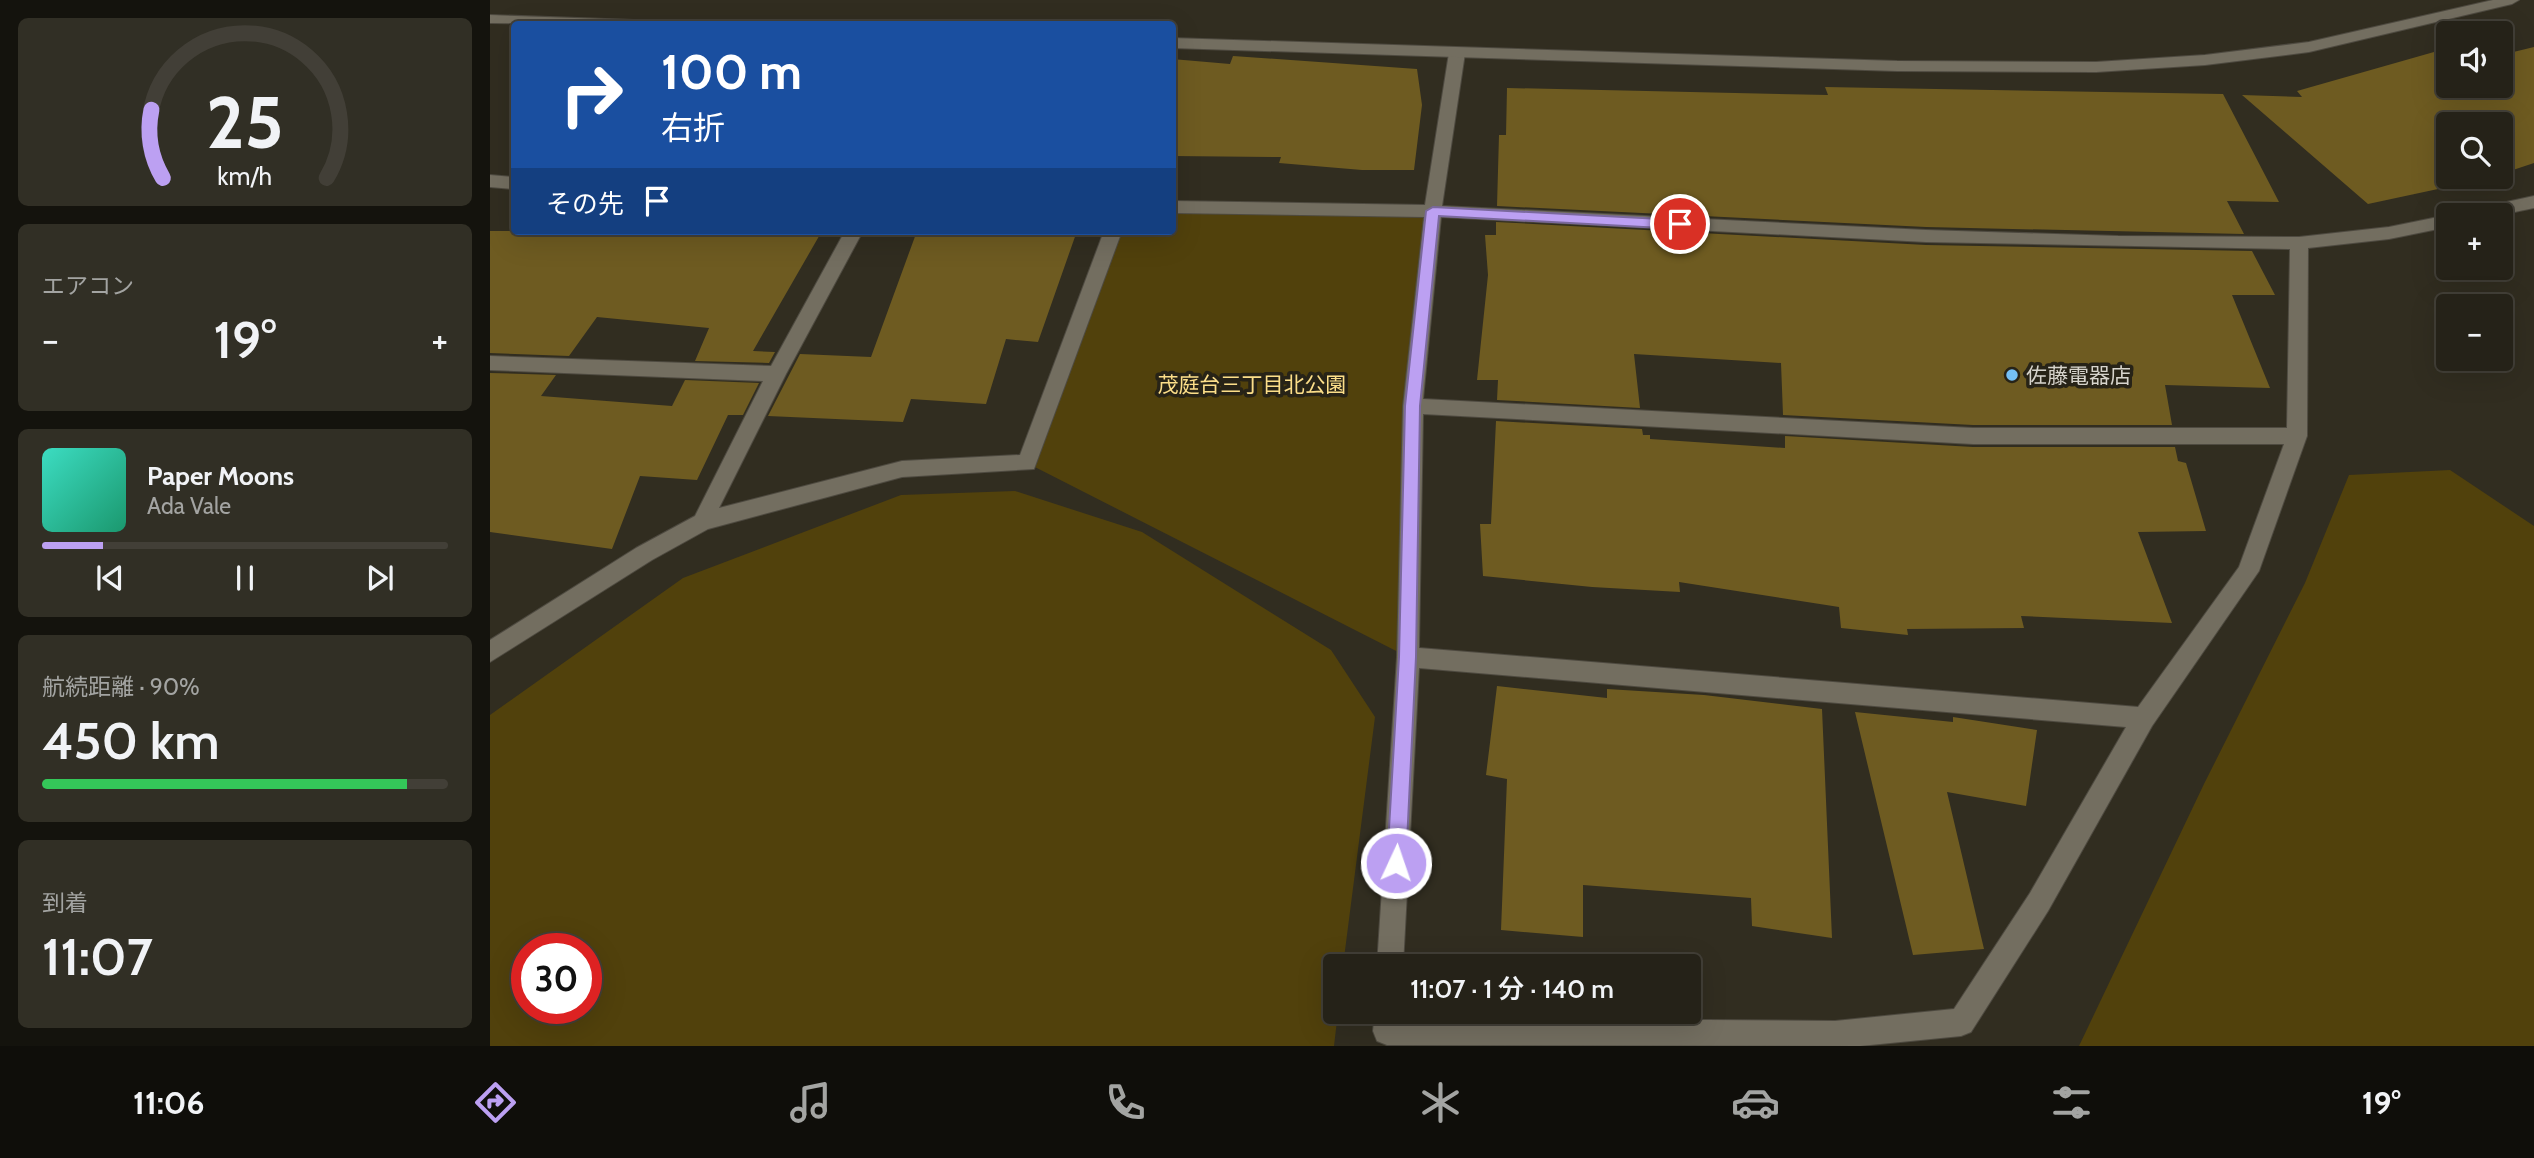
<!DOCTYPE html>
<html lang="ja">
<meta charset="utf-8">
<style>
body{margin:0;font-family:Cabin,"Noto Sans JP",sans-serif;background:#312f25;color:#f1f3f6;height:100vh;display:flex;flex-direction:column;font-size:26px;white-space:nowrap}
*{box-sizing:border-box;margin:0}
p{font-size:23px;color:#a3a4a2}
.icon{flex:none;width:38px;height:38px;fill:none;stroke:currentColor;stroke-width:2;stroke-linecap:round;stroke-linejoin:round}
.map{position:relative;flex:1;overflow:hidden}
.panel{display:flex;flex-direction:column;gap:18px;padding:18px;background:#14130d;width:490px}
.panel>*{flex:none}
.top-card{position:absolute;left:21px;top:21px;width:665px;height:214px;border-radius:7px;box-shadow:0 7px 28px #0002,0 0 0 2px #423f37;background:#1a4fa0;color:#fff;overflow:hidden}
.fabs{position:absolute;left:1946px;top:21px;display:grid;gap:14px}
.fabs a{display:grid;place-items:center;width:77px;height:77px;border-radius:7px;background:#252218;box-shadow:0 7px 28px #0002,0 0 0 2px #423f37;font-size:35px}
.speed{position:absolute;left:21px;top:933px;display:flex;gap:14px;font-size:35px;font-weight:700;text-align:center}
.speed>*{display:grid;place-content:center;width:91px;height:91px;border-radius:50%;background:#252218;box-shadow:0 7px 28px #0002,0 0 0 2px #423f37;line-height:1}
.speed .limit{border:10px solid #d22;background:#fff;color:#111}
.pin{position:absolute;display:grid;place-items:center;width:60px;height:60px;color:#fff;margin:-30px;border:4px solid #fff;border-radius:50%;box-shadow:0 2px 7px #0007}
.me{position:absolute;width:77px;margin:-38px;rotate:3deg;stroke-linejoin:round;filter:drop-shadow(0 0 5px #0008)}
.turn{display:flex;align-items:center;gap:24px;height:147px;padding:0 35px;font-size:32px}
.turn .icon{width:91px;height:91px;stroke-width:2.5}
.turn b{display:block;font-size:49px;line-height:60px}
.then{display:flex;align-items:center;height:66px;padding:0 35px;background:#0003;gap:14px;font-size:26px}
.big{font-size:52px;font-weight:600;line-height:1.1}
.panel .tile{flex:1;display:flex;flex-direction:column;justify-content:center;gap:10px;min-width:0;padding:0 24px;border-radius:10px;background:#312f25}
.panel .dial{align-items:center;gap:0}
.dial svg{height:182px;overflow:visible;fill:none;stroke:#423f37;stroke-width:7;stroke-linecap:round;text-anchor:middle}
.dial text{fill:#f1f3f6;stroke:none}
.song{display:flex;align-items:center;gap:21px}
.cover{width:84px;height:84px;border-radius:10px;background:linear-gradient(135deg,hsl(170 70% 55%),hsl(160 70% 35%))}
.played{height:7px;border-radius:4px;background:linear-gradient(90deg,#bca0f2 15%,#423f37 15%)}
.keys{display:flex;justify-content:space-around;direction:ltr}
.heat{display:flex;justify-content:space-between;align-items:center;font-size:38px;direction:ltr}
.charge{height:10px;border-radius:5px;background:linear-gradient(90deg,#34c759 90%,#423f37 0)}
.trip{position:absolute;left:833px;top:954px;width:378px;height:70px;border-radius:7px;background:#252218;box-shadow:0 7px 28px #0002,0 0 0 2px #423f37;font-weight:600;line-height:70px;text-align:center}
.menu{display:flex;height:112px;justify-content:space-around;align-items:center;background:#0f0e0a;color:#a3a4a2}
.menu .icon{width:49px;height:49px}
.menu .selected{color:#bca0f2}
.menu b{font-size:32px;color:#f1f3f6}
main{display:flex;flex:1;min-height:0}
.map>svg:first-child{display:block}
.green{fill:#51410c;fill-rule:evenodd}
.building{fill:#6e5b21}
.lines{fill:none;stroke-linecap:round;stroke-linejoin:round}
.street-casing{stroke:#4e4a40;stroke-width:2}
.secondary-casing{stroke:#4e4a40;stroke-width:2}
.street{fill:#736e60;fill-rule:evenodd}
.secondary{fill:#736e60;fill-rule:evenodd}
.route{fill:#bca0f2;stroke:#7a689d;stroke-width:2}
.poi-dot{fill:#74c0f6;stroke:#272317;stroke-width:2.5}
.labels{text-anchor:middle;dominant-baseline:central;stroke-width:7;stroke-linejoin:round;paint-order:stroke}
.poi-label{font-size:21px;fill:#d7d4cc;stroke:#272317;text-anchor:start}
.park-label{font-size:21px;fill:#fcde89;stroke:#272317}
</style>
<main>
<section class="panel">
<div class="tile dial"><svg viewBox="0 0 100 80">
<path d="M14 69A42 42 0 1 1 86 69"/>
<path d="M14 69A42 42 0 0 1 9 39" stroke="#bca0f2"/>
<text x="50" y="56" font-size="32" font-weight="700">25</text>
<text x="50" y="72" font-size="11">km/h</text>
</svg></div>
<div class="tile"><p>エアコン</p>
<div class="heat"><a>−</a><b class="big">19°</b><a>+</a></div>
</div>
<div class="tile">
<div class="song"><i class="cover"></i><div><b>Paper Moons</b><p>Ada Vale</p></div></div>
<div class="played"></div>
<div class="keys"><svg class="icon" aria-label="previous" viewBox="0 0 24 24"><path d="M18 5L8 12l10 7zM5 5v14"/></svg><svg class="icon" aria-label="pause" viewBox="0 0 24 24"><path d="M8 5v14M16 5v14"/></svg><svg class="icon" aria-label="next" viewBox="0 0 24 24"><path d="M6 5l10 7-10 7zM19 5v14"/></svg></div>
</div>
<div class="tile"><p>航続距離 · 90%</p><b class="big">450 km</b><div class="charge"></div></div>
<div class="tile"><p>到着</p><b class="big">11:07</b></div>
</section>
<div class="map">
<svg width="2044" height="1046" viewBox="0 0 2044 1046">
<rect width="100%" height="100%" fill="#312d20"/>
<!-- green -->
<g class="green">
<polygon points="683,207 943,211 918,657 537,463 623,231 682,231"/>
<polygon points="1960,470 2044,526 2044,1046 1589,1046 1714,784 1815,583 1859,475"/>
<path d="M525,491L652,532L841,650L885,717L853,966H845L848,1012L844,1046H0V715L193,578L411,495ZM37,948H96V1008H37Z"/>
</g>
<!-- building -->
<g class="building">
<polygon points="2044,47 2044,163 2011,174 2011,124 1958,124 1958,177 2002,177 1966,189 1962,186 1878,204 1752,95 1812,97 1807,91 1958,48 1958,86 2011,86 2011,55"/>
<polygon points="743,56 927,69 932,105 924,170 872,170 789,163 791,157 682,156 682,59 740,64"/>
<polygon points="1335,87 1733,94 1789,202 1737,201 1754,234 1436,227 1007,206 1009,135 1016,135 1017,88 1338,95"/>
<polygon points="1006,222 1436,245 1762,251 1785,295 1742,295 1780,388 1675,385 1682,425 1483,425 1293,415 1291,363 1144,354 1150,408 1007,400 1008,380 987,380 998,275 995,235 1006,235"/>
<polygon points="0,231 332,231 263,351 285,352 279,363 205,361 219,328 107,317 79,356 0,353"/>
<polygon points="427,231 587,231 548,342 516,339 496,404 421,399 413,422 278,416 310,354 381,357"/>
<polygon points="0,373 66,375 51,396 182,406 195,380 269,383 253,415 238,415 207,480 150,476 122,549 0,532"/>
<polygon points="1006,421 1152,429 1153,435 1160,435 1160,439 1295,448 1295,436 1483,447 1685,447 1688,461 1696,463 1716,531 1648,532 1682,623 1531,616 1534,628 1417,629 1418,635 1351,628 1349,607 1189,582 1190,592 1102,587 993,576 990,524 1001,524"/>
<polygon points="1007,686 1117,698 1117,689 1214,695 1332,709 1342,938 1262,926 1261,898 1093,885 1093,937 1011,930 1017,779 996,775"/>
<polygon points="1365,712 1463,722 1463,717 1547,730 1536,806 1457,792 1494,949 1423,955"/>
</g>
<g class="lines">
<!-- street casing -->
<g class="street-casing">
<g id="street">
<path d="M967,48L975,53L952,206L1436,230L1628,236L1809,237L1899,227L1958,215H1959L1958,227L1899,239L1818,248L1817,436L1769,571L1662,726L1558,911L1481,1032L1471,1036L1370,1046L897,1045L887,1041L883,1031L885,1012H911V1018L1345,1021L1464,1009L1540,893L1636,727L929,668L913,966H887L907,657L913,406L934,217L682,213V201L935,205L959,53ZM951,217L1436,242L1800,249L1797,428H1483L933,399ZM933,414L1483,444H1794L1749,567L1648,707L929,648Z"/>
<polygon points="0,175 24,177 24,189 0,187"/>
<polygon points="2044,196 2044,208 2010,215 1975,215 1984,209"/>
<polygon points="355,231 373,231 296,374 229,508 412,461 530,455 614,231 632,231 544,469 412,477 218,529 162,560 0,662 0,640 146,548 205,516 273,381 0,370 0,356 281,366"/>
</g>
</g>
<!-- secondary casing -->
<g class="secondary-casing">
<g id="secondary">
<polygon points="2003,0 2029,0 2022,4 1819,52 1715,65 1606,72 1407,71 682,48 682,38 1407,61 1606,62 1715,55 1819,42"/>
<polygon points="0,15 144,20 151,24 0,23"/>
</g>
</g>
<!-- street -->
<use href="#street" class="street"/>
<!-- secondary -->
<use href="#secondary" class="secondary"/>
</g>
<!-- route -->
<polygon class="route" points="943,207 1190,220 1197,224 1190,229 949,216 930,406 926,657 916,863 913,870 906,872 899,870 897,863 909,657 915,406 936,211"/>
<!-- markers -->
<circle class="poi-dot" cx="1522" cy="375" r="7"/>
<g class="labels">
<!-- poi labels -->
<g class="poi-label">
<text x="1536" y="375">佐藤電器店</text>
</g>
<!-- park labels -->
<g class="park-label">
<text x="762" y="384">茂庭台三丁目北公園</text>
</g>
</g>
</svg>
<div class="fabs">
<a><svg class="icon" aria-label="sound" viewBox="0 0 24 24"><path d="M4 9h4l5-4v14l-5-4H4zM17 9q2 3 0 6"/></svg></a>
<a><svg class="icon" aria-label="search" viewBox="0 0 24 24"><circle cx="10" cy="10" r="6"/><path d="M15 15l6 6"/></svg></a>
<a>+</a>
<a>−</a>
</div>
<div class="speed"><div class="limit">30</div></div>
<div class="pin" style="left:1190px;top:224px;background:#d93025"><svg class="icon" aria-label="arrive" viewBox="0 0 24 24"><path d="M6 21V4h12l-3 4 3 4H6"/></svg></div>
<svg class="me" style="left:906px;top:863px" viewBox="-20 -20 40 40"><circle r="17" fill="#bca0f2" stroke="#fff" stroke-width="3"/><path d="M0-11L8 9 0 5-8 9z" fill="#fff"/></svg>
<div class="trip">11:07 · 1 分 · 140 m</div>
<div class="top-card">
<div class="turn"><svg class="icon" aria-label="right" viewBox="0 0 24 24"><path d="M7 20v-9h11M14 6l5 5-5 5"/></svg><div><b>100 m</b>右折</div></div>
<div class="then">その先<svg class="icon" aria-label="arrive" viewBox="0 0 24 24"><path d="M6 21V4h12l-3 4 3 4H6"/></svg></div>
</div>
</div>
</main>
<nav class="menu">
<b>11:06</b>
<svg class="icon selected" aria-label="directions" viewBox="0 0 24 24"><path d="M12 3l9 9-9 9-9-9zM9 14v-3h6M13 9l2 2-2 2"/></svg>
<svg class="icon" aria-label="music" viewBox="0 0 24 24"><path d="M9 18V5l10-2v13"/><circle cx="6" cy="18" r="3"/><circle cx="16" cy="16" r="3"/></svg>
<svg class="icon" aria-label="phone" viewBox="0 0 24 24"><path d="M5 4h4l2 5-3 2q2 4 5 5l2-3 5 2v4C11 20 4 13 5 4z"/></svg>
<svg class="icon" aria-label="climate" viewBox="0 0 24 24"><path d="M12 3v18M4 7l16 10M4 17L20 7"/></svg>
<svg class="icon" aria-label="car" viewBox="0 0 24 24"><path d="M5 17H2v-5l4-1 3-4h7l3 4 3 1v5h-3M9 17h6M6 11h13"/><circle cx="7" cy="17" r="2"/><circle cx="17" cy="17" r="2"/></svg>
<svg class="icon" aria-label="filters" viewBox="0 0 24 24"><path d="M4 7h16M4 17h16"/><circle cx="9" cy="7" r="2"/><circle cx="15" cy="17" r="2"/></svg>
<b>19°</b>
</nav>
